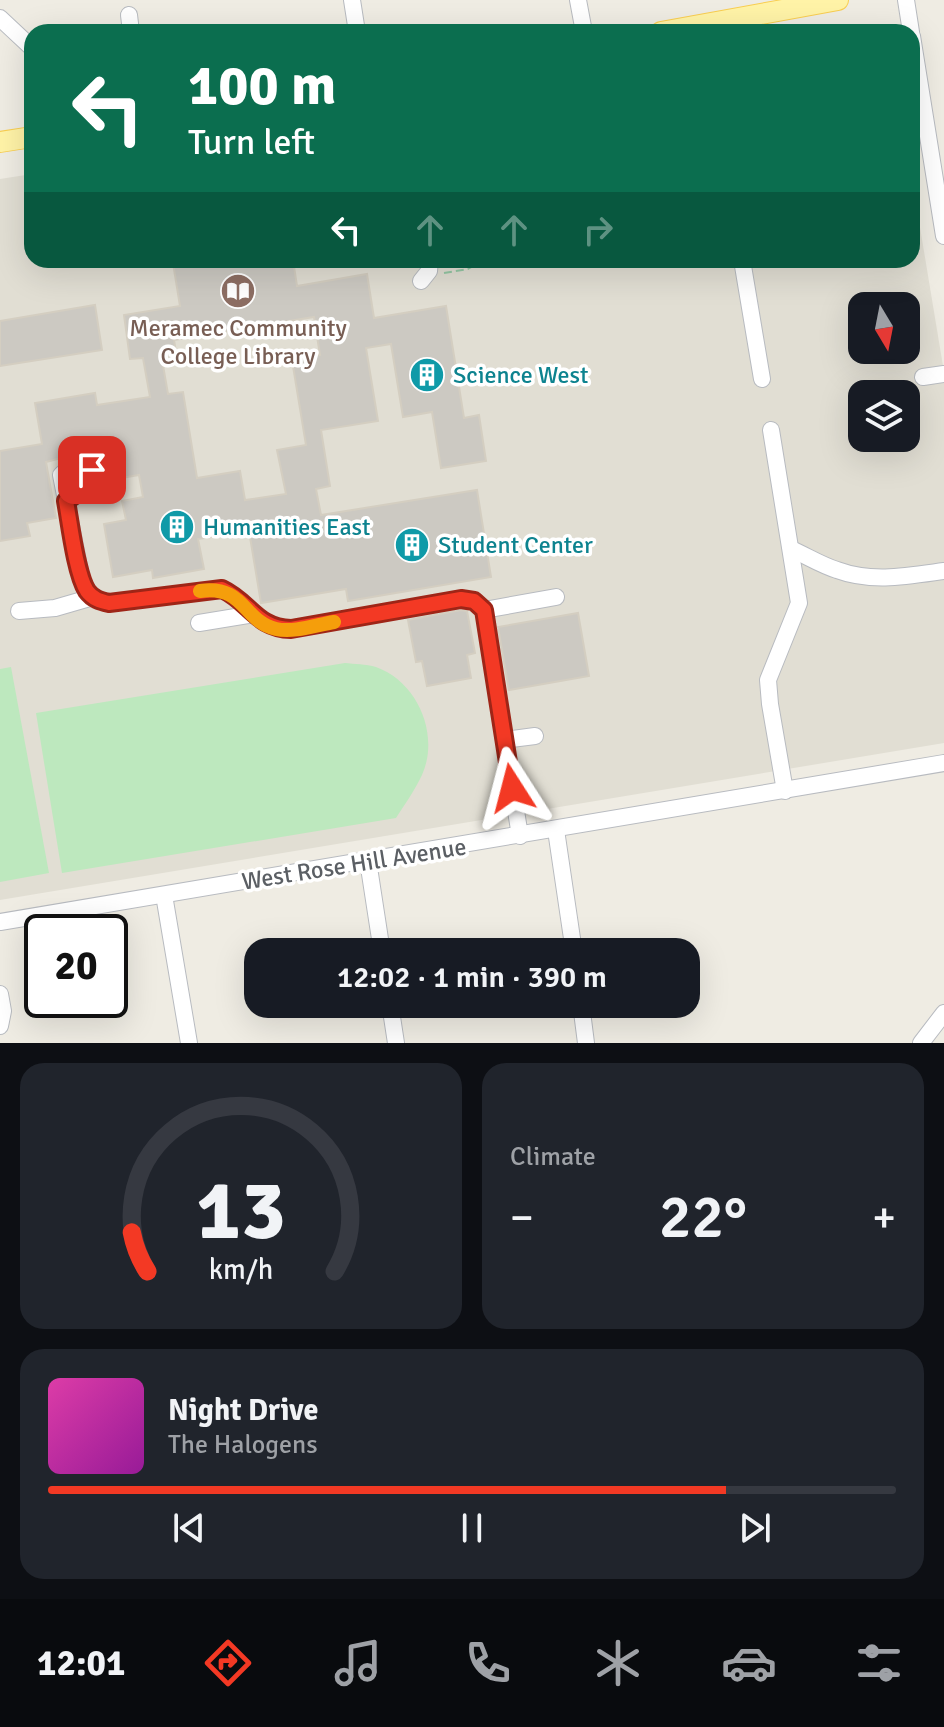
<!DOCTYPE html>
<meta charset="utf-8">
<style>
body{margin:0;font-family:Signika,sans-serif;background:#20242c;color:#f1f3f6;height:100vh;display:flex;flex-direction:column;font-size:30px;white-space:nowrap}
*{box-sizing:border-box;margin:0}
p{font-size:26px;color:#9ea1a6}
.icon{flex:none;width:44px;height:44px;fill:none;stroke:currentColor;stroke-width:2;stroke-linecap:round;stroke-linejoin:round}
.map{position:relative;height:1043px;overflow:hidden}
.details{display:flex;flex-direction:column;gap:20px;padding:20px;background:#0d0f14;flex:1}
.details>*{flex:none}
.guide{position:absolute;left:24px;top:24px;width:896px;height:244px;border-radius:24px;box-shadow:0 8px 32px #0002;background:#0b6e4f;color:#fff;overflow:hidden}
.needle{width:52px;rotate:170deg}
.fabs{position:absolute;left:848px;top:292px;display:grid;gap:16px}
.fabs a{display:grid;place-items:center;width:72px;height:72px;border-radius:16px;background:#171b24;box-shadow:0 8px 32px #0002;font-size:40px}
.speed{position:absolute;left:24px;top:914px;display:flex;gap:16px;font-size:40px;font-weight:700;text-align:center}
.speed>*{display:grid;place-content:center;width:104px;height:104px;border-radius:50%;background:#171b24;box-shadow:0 8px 32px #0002;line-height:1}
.speed .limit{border:4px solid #111;border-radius:12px;background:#fff;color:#111}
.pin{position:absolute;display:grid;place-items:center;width:68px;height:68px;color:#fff;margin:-34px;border-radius:16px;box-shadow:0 4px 12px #0006}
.me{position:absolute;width:88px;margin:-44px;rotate:351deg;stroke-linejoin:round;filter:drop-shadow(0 0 6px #0008)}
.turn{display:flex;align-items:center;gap:28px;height:168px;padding:0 32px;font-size:36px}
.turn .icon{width:104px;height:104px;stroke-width:2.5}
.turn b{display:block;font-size:56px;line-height:68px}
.lanes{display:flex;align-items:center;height:76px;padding:0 32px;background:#0003;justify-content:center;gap:40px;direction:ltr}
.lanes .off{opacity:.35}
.big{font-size:60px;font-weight:600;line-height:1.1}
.details .tile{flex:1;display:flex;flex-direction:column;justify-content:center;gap:12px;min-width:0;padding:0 28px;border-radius:24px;background:#20242c}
.details .dial{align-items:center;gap:0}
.dial svg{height:208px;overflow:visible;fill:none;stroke:#363941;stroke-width:7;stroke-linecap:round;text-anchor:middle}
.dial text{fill:#f1f3f6;stroke:none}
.song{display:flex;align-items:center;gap:24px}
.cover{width:96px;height:96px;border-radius:12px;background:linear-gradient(135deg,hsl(320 70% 55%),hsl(300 70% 35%))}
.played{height:8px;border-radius:4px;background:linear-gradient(90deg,#f33924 80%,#363941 80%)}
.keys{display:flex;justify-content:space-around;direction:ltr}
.heat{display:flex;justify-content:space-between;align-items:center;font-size:44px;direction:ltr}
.details .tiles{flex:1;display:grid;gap:20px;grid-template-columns:1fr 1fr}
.tile:last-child{grid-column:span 2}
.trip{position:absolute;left:244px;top:938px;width:456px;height:80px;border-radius:24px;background:#171b24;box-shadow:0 8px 32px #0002;font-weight:600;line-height:80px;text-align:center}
.tabs{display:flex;height:128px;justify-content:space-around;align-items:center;background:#090b0e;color:#9ea1a6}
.tabs .icon{width:56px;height:56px}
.tabs .selected{color:#f33924}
.tabs b{font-size:36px;color:#f1f3f6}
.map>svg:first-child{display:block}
.education{fill:#e1ded3;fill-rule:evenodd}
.green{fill:#bde8be}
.building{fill:#ccc9c2;stroke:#d4cec1;stroke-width:2;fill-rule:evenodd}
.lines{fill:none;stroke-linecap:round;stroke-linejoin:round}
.minor-casing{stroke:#b8bbc0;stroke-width:18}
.major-casing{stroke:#f9ce51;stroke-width:22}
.path{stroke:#95c7a4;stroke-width:2;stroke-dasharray:8 4;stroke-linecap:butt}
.minor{stroke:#fff;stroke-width:16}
.major{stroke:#fff3a7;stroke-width:20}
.route-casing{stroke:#9e2517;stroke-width:20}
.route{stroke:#f33924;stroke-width:14}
.slow{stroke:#f59e0b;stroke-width:14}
.labels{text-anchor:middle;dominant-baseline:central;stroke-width:7;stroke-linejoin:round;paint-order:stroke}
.education-label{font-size:24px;fill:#785e54;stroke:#fff}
.culture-label{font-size:24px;fill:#0d838f;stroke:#fff;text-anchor:start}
.street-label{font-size:24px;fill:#5b5f64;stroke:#fff}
</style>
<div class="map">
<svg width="944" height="1043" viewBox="0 0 944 1043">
<rect width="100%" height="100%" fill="#efece3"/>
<!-- education -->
<path class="education" d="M32,174V260H912V179L944,372V743L0,900V179ZM862,306H906V350H862ZM862,394H906V438H862Z"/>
<!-- green -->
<g class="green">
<path d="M345,663C354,664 366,664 376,667C418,682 440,735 422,775C415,790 405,804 396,818L62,873L36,713Z"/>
<polygon points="11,667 49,873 0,882 0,669"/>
</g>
<!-- building -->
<g class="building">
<path d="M191,260H293L297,286L367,274L374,318L446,306L464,418L479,415L486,461L441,468L432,412L403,417L391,344L366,348L378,421L321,430L330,486L316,489L321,515L477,490L491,577L348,601L346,589L261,603L249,531L198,539L204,569L153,578L152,570L113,577L104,524L126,520L122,501L143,497L139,475L121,478L117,451L69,456L46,462L56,518L27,523L30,536L0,541V451L42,444L35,403L95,393L97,405L150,397L143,358L130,359L124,315L180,306L173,263ZM314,317L320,355L292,360L306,445L277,450L286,494L245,500L240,471L197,478L183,392L168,394L161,354L176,352L174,340Z"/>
<polygon points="95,305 102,350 0,366 0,321"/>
<polygon points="461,610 467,611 475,653 467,655 471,678 427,686 422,661 416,662 408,620"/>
<polygon points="578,613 589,676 509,690 498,627"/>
</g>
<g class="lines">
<!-- minor casing -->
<g class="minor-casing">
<g id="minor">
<polyline points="352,0 357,32"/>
<polyline points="578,0 584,32"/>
<polyline points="906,0 911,32"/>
<polyline points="129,15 131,32"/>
<polyline points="0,18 32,48"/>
<polyline points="912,36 944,236"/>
<polyline points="742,260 762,379"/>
<polyline points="421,281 429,271 430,260"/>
<polyline points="923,377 944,374"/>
<polyline points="771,430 799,603 768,680 770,704 785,791"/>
<path d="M66,501L93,483L92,470L87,466L70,467L61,475L82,581C89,594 94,599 109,603L222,589C250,602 256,628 291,629L461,599L474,601L484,610L556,597"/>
<path d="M791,549C807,556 821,565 837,570C872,583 908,576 944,571"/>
<polyline points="484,610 520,836"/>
<polyline points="19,611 55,608 93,597"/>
<polyline points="199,623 254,614"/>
<polyline points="504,740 535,736"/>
<polyline points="556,830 574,952"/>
<polyline points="368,861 382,952"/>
<polyline points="164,895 189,1043"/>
<polyline points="0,922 944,763"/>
<polyline points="0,994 3,1011 0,1026"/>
<polyline points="390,1004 396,1043"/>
<polyline points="581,1004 586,1043"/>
<polyline points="921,1043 944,1013"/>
</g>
</g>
<!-- major casing -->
<g class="major-casing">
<g id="major">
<polyline points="661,32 838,0"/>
<polyline points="0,142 32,137"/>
</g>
</g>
<!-- path -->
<polyline class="path" points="444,273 468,269 483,260"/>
<!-- minor -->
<use href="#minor" class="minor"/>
<!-- major -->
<use href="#major" class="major"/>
</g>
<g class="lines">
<!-- route casing -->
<g class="route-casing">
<path id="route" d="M92,470L93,483L66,501C70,523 76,574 87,591C93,599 100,601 109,603L222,589C250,602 256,628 291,629L461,599L474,601L484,610L512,788"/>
</g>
<!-- route -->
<use href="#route" class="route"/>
<!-- slow -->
<path class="slow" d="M200,591C246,585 242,621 276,629C294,633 316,625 334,622"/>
</g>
<!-- icons -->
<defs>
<g id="library-disc" transform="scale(1.8)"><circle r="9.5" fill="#8d6e63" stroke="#fff"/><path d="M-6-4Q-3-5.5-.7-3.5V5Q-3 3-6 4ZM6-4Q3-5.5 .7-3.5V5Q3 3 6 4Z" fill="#fff"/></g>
<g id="building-disc" transform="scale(1.8)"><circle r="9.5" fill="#0f9aa8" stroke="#fff"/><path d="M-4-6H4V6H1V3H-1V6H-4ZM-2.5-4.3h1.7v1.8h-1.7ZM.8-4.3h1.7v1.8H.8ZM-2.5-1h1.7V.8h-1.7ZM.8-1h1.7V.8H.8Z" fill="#fff"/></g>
</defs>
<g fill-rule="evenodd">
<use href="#library-disc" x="238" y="291"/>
<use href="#building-disc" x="427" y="375"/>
<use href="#building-disc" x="177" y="527"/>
<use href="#building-disc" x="412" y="545"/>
</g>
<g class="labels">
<!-- education labels -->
<g class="education-label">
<text x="238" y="328">Meramec Community<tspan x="238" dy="28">College Library</tspan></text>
</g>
<!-- culture labels -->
<g class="culture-label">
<text x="453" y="375">Science West</text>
<text x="203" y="527">Humanities East</text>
<text x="438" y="545">Student Center</text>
</g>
<!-- street labels -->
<g class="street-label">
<text transform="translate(354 864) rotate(-9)">West Rose Hill Avenue</text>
</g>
</g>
</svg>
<div class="fabs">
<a><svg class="needle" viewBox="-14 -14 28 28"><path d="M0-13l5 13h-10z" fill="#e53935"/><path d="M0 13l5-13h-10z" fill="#9ea1a6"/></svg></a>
<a><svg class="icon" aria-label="layers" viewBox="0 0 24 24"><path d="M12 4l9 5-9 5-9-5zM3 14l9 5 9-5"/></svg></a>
</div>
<div class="speed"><div class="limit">20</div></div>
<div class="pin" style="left:92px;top:470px;background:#d93025"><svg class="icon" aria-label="arrive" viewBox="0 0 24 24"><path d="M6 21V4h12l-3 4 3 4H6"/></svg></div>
<svg class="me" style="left:512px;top:788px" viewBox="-20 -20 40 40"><path d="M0-17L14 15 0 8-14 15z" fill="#f33924" stroke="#fff" stroke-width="4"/></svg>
<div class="trip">12:02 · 1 min · 390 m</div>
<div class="guide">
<div class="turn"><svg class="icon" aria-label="left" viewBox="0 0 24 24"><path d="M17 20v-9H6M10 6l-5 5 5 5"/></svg><div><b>100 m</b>Turn left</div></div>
<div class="lanes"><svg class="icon" aria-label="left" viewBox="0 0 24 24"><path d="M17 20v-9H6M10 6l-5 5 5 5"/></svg><svg class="icon off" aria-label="ahead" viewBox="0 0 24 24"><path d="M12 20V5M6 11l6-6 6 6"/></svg><svg class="icon off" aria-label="ahead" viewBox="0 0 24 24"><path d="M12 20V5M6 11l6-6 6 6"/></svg><svg class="icon off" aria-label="right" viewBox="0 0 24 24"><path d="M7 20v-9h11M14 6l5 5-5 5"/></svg></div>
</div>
</div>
<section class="details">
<div class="tiles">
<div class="tile dial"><svg viewBox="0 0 100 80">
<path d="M14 69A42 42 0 1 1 86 69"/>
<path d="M14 69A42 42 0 0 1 8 54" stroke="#f33924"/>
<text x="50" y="56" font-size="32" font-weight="700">13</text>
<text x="50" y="72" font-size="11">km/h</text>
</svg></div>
<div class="tile"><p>Climate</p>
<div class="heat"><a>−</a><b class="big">22°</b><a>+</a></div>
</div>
<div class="tile">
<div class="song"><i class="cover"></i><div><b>Night Drive</b><p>The Halogens</p></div></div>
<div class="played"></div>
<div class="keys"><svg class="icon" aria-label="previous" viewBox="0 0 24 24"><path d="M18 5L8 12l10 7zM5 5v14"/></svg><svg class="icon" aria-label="pause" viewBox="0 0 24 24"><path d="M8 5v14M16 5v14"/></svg><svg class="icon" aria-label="next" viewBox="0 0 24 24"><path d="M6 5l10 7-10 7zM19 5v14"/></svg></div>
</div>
</div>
</section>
<nav class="tabs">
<b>12:01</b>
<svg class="icon selected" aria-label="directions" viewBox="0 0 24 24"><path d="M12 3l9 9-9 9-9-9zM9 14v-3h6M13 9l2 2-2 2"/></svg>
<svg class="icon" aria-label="music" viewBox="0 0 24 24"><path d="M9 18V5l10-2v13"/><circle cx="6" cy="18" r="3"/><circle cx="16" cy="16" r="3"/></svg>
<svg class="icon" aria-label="phone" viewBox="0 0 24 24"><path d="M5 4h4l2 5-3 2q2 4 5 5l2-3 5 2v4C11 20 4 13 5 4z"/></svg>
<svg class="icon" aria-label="climate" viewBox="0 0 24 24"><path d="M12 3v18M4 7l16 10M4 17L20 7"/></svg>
<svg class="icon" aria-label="car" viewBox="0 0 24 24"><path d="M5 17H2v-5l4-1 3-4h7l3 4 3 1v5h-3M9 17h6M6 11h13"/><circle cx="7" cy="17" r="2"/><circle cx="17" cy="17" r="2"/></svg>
<svg class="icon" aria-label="filters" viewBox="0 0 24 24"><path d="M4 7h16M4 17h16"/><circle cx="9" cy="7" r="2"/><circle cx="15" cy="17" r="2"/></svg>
</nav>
